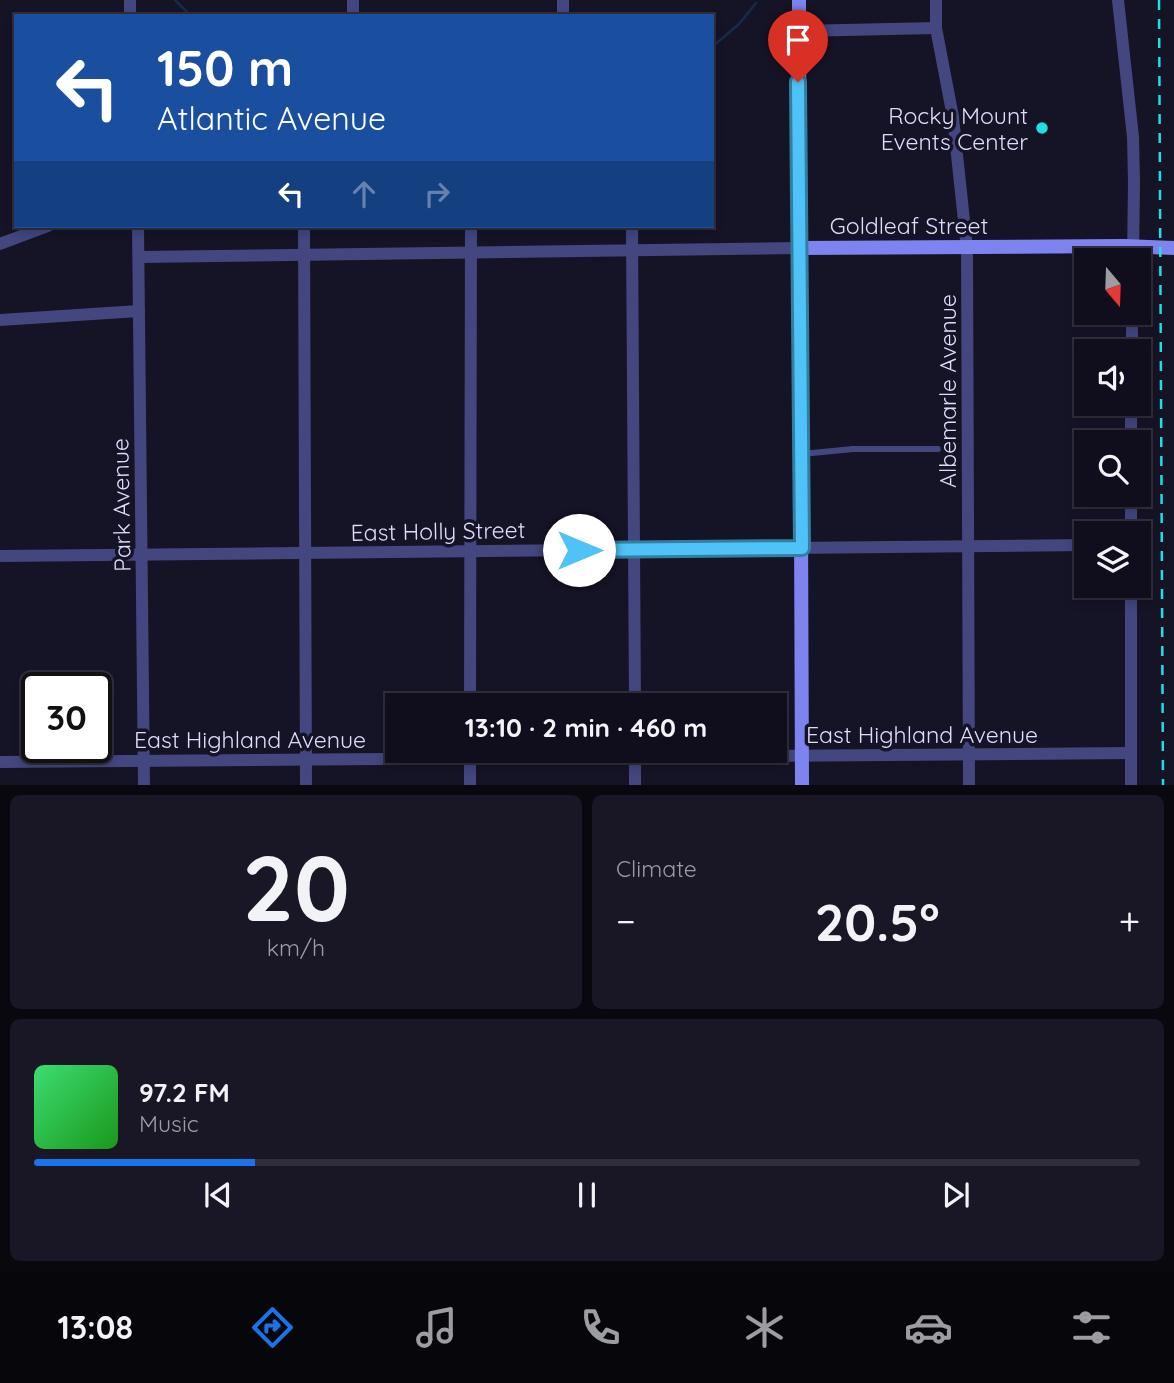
<!DOCTYPE html>
<meta charset="utf-8">
<style>
body{margin:0;font-family:Quicksand,sans-serif;background:#191725;color:#f1f3f6;height:100vh;display:flex;flex-direction:column;font-size:26px;white-space:nowrap}
*{box-sizing:border-box;margin:0}
p{font-size:23px;color:#9c9ca3}
.icon{flex:none;width:38px;height:38px;fill:none;stroke:currentColor;stroke-width:2;stroke-linecap:round;stroke-linejoin:round}
.map{position:relative;height:785px;overflow:hidden}
.details{display:flex;flex-direction:column;gap:10px;padding:10px;background:#09080f;flex:1}
.details>*{flex:none}
.top-card{position:absolute;left:14px;top:14px;width:700px;height:214px;border-radius:0px;box-shadow:0 4px 10px #0003,0 0 0 2px #302e3b;background:#1a4fa0;color:#fff;overflow:hidden}
.needle{width:46px;rotate:161deg}
.fabs{position:absolute;left:1074px;top:248px;display:grid;gap:14px}
.fabs a{display:grid;place-items:center;width:77px;height:77px;border-radius:0px;background:#100e1c;box-shadow:0 4px 10px #0003,0 0 0 2px #302e3b;font-size:35px}
.speed{position:absolute;left:21px;top:672px;display:flex;gap:14px;font-size:35px;font-weight:700;text-align:center}
.speed>*{display:grid;place-content:center;width:91px;height:91px;border-radius:50%;background:#100e1c;box-shadow:0 4px 10px #0003,0 0 0 2px #302e3b;line-height:1}
.speed .limit{border:4px solid #111;border-radius:10px;background:#fff;color:#111}
.pin{position:absolute;display:grid;place-items:center;width:60px;height:60px;color:#fff;margin:-72px -30px;border-radius:50% 50% 50% 0;rotate:-45deg;box-shadow:0 0 7px #0007}
.pin .icon{rotate:45deg}
.me{position:absolute;width:77px;margin:-38px;rotate:90deg;stroke-linejoin:round;filter:drop-shadow(0 0 5px #0008)}
.turn{display:flex;align-items:center;gap:24px;height:147px;padding:0 28px;font-size:32px}
.turn .icon{width:91px;height:91px;stroke-width:2.5}
.turn b{display:block;font-size:49px;line-height:60px}
.lanes{display:flex;align-items:center;height:66px;padding:0 28px;background:#0003;justify-content:center;gap:35px;direction:ltr}
.lanes .off{opacity:.35}
.big{font-size:52px;font-weight:700;line-height:1.1}
.details .widget{flex:1;display:flex;flex-direction:column;justify-content:center;gap:10px;min-width:0;padding:0 24px;border-radius:10px;background:#191725}
.details .dial{align-items:center;gap:0}
.dial b{font-size:91px;line-height:1}
.song{display:flex;align-items:center;gap:21px}
.cover{width:84px;height:84px;border-radius:10px;background:linear-gradient(135deg,hsl(140 70% 55%),hsl(120 70% 35%))}
.played{height:7px;border-radius:4px;background:linear-gradient(90deg,#1a73e8 20%,#302e3b 20%)}
.keys{display:flex;justify-content:space-around;direction:ltr}
.heat{display:flex;justify-content:space-between;align-items:center;font-size:38px;direction:ltr}
.details .tiles{flex:1;display:grid;gap:10px;grid-template-columns:1fr 1fr}
.widget:last-child{grid-column:span 2}
.trip{position:absolute;left:385px;top:693px;width:402px;height:70px;border-radius:0px;background:#100e1c;box-shadow:0 4px 10px #0003,0 0 0 2px #302e3b;font-weight:700;line-height:70px;text-align:center}
.tab-bar{display:flex;height:112px;justify-content:space-around;align-items:center;background:#06060b;color:#9c9ca3}
.tab-bar .icon{width:49px;height:49px}
.tab-bar .active{color:#1a73e8}
.tab-bar b{font-size:32px;color:#f1f3f6}
.map>svg:first-child{display:block}
.lines{fill:none;stroke-linecap:round;stroke-linejoin:round}
.stream{stroke:#152c48;stroke-width:2.5}
.lane{stroke:#43467f;stroke-width:6}
.street{stroke:#43467f;stroke-width:12}
.secondary{stroke:#7e84ef;stroke-width:14}
.rail{stroke:#1fdfe4;stroke-width:2.5;stroke-dasharray:10 9;stroke-linecap:butt}
.route-casing{stroke:#337fa1;stroke-width:18}
.route{stroke:#4fc3f7;stroke-width:12}
.poi-dot{fill:#1fdfe4;stroke:#151326;stroke-width:2.5}
.labels{text-anchor:middle;dominant-baseline:central;stroke-width:7;stroke-linejoin:round;paint-order:stroke}
.poi-label{font-size:23px;fill:#dddcfb;stroke:#151326;text-anchor:end}
.street-label{font-size:23px;fill:#dddcfb;stroke:#151326}
</style>
<div class="map">
<svg width="1174" height="785" viewBox="0 0 1174 785">
<rect width="100%" height="100%" fill="#151326"/>
<g class="lines">
<!-- stream -->
<g class="stream">
<polyline points="175,0 191,16"/>
<polyline points="712,47 739,24 756,3"/>
</g>
<!-- lane -->
<polyline class="lane" points="802,454 853,449 938,449"/>
<!-- street -->
<g class="street">
<polyline points="130,0 130,16"/>
<polyline points="563,0 563,16"/>
<polyline points="936,0 936,28 953,117 967,249 969,785"/>
<polyline points="1118,0 1133,137 1134,182 1133,261"/>
<polyline points="353,16 353,0"/>
<polyline points="798,31 936,28"/>
<polyline points="138,226 144,785"/>
<polyline points="304,226 306,785"/>
<polyline points="632,226 635,705"/>
<polyline points="0,244 48,226"/>
<polyline points="139,257 799,248"/>
<polyline points="0,320 139,311"/>
<polyline points="1132,352 1132,313"/>
<polyline points="1131,443 1131,404"/>
<polyline points="1080,460 1087,460"/>
<polyline points="1131,534 1131,495"/>
<polyline points="0,556 1087,545"/>
<polyline points="470,705 471,226"/>
<polyline points="470,751 470,785"/>
<polyline points="635,751 635,785"/>
<polyline points="0,762 1131,753"/>
<polyline points="1131,785 1131,586"/>
</g>
<!-- secondary -->
<g class="secondary">
<polyline points="799,0 802,785"/>
<polyline points="799,248 1124,246 1174,248"/>
</g>
<!-- rail -->
<polyline class="rail" points="1159,0 1163,785"/>
</g>
<g class="lines">
<!-- route casing -->
<g class="route-casing">
<polyline id="route" points="579,550 802,548 798,82"/>
</g>
<!-- route -->
<use href="#route" class="route"/>
</g>
<!-- markers -->
<circle class="poi-dot" cx="1042" cy="128" r="7"/>
<g class="labels">
<!-- poi labels -->
<g class="poi-label">
<text x="1028" y="115">Rocky Mount<tspan x="1028" dy="26">Events Center</tspan></text>
</g>
<!-- street labels -->
<g class="street-label">
<text x="909" y="225">Goldleaf Street</text>
<text transform="translate(947 391) rotate(-90)">Albemarle Avenue</text>
<text transform="translate(121 505) rotate(-91)">Park Avenue</text>
<text transform="translate(438 531) rotate(-1)">East Holly Street</text>
<text x="922" y="734">East Highland Avenue</text>
<text x="250" y="739">East Highland Avenue</text>
</g>
</g>
</svg>
<div class="fabs">
<a><svg class="needle" viewBox="-14 -14 28 28"><path d="M0-13l5 13h-10z" fill="#e53935"/><path d="M0 13l5-13h-10z" fill="#9c9ca3"/></svg></a>
<a><svg class="icon" aria-label="sound" viewBox="0 0 24 24"><path d="M4 9h4l5-4v14l-5-4H4zM17 9q2 3 0 6"/></svg></a>
<a><svg class="icon" aria-label="search" viewBox="0 0 24 24"><circle cx="10" cy="10" r="6"/><path d="M15 15l6 6"/></svg></a>
<a><svg class="icon" aria-label="layers" viewBox="0 0 24 24"><path d="M12 4l9 5-9 5-9-5zM3 14l9 5 9-5"/></svg></a>
</div>
<div class="speed"><div class="limit">30</div></div>
<div class="pin" style="left:798px;top:82px;background:#d93025"><svg class="icon" aria-label="arrive" viewBox="0 0 24 24"><path d="M6 21V4h12l-3 4 3 4H6"/></svg></div>
<svg class="me" style="left:579px;top:550px" viewBox="-20 -20 40 40"><circle r="19" fill="#fff"/><path d="M0-13L10 11 0 6-10 11z" fill="#4fc3f7"/></svg>
<div class="trip">13:10 · 2 min · 460 m</div>
<div class="top-card">
<div class="turn"><svg class="icon" aria-label="left" viewBox="0 0 24 24"><path d="M17 20v-9H6M10 6l-5 5 5 5"/></svg><div><b>150 m</b>Atlantic Avenue</div></div>
<div class="lanes"><svg class="icon" aria-label="left" viewBox="0 0 24 24"><path d="M17 20v-9H6M10 6l-5 5 5 5"/></svg><svg class="icon off" aria-label="ahead" viewBox="0 0 24 24"><path d="M12 20V5M6 11l6-6 6 6"/></svg><svg class="icon off" aria-label="right" viewBox="0 0 24 24"><path d="M7 20v-9h11M14 6l5 5-5 5"/></svg></div>
</div>
</div>
<section class="details">
<div class="tiles">
<div class="widget dial"><b>20</b><p>km/h</p></div>
<div class="widget"><p>Climate</p>
<div class="heat"><a>−</a><b class="big">20.5°</b><a>+</a></div>
</div>
<div class="widget">
<div class="song"><i class="cover"></i><div><b>97.2 FM</b><p>Music</p></div></div>
<div class="played"></div>
<div class="keys"><svg class="icon" aria-label="previous" viewBox="0 0 24 24"><path d="M18 5L8 12l10 7zM5 5v14"/></svg><svg class="icon" aria-label="pause" viewBox="0 0 24 24"><path d="M8 5v14M16 5v14"/></svg><svg class="icon" aria-label="next" viewBox="0 0 24 24"><path d="M6 5l10 7-10 7zM19 5v14"/></svg></div>
</div>
</div>
</section>
<nav class="tab-bar">
<b>13:08</b>
<svg class="icon active" aria-label="directions" viewBox="0 0 24 24"><path d="M12 3l9 9-9 9-9-9zM9 14v-3h6M13 9l2 2-2 2"/></svg>
<svg class="icon" aria-label="music" viewBox="0 0 24 24"><path d="M9 18V5l10-2v13"/><circle cx="6" cy="18" r="3"/><circle cx="16" cy="16" r="3"/></svg>
<svg class="icon" aria-label="phone" viewBox="0 0 24 24"><path d="M5 4h4l2 5-3 2q2 4 5 5l2-3 5 2v4C11 20 4 13 5 4z"/></svg>
<svg class="icon" aria-label="climate" viewBox="0 0 24 24"><path d="M12 3v18M4 7l16 10M4 17L20 7"/></svg>
<svg class="icon" aria-label="car" viewBox="0 0 24 24"><path d="M5 17H2v-5l4-1 3-4h7l3 4 3 1v5h-3M9 17h6M6 11h13"/><circle cx="7" cy="17" r="2"/><circle cx="17" cy="17" r="2"/></svg>
<svg class="icon" aria-label="filters" viewBox="0 0 24 24"><path d="M4 7h16M4 17h16"/><circle cx="9" cy="7" r="2"/><circle cx="15" cy="17" r="2"/></svg>
</nav>
